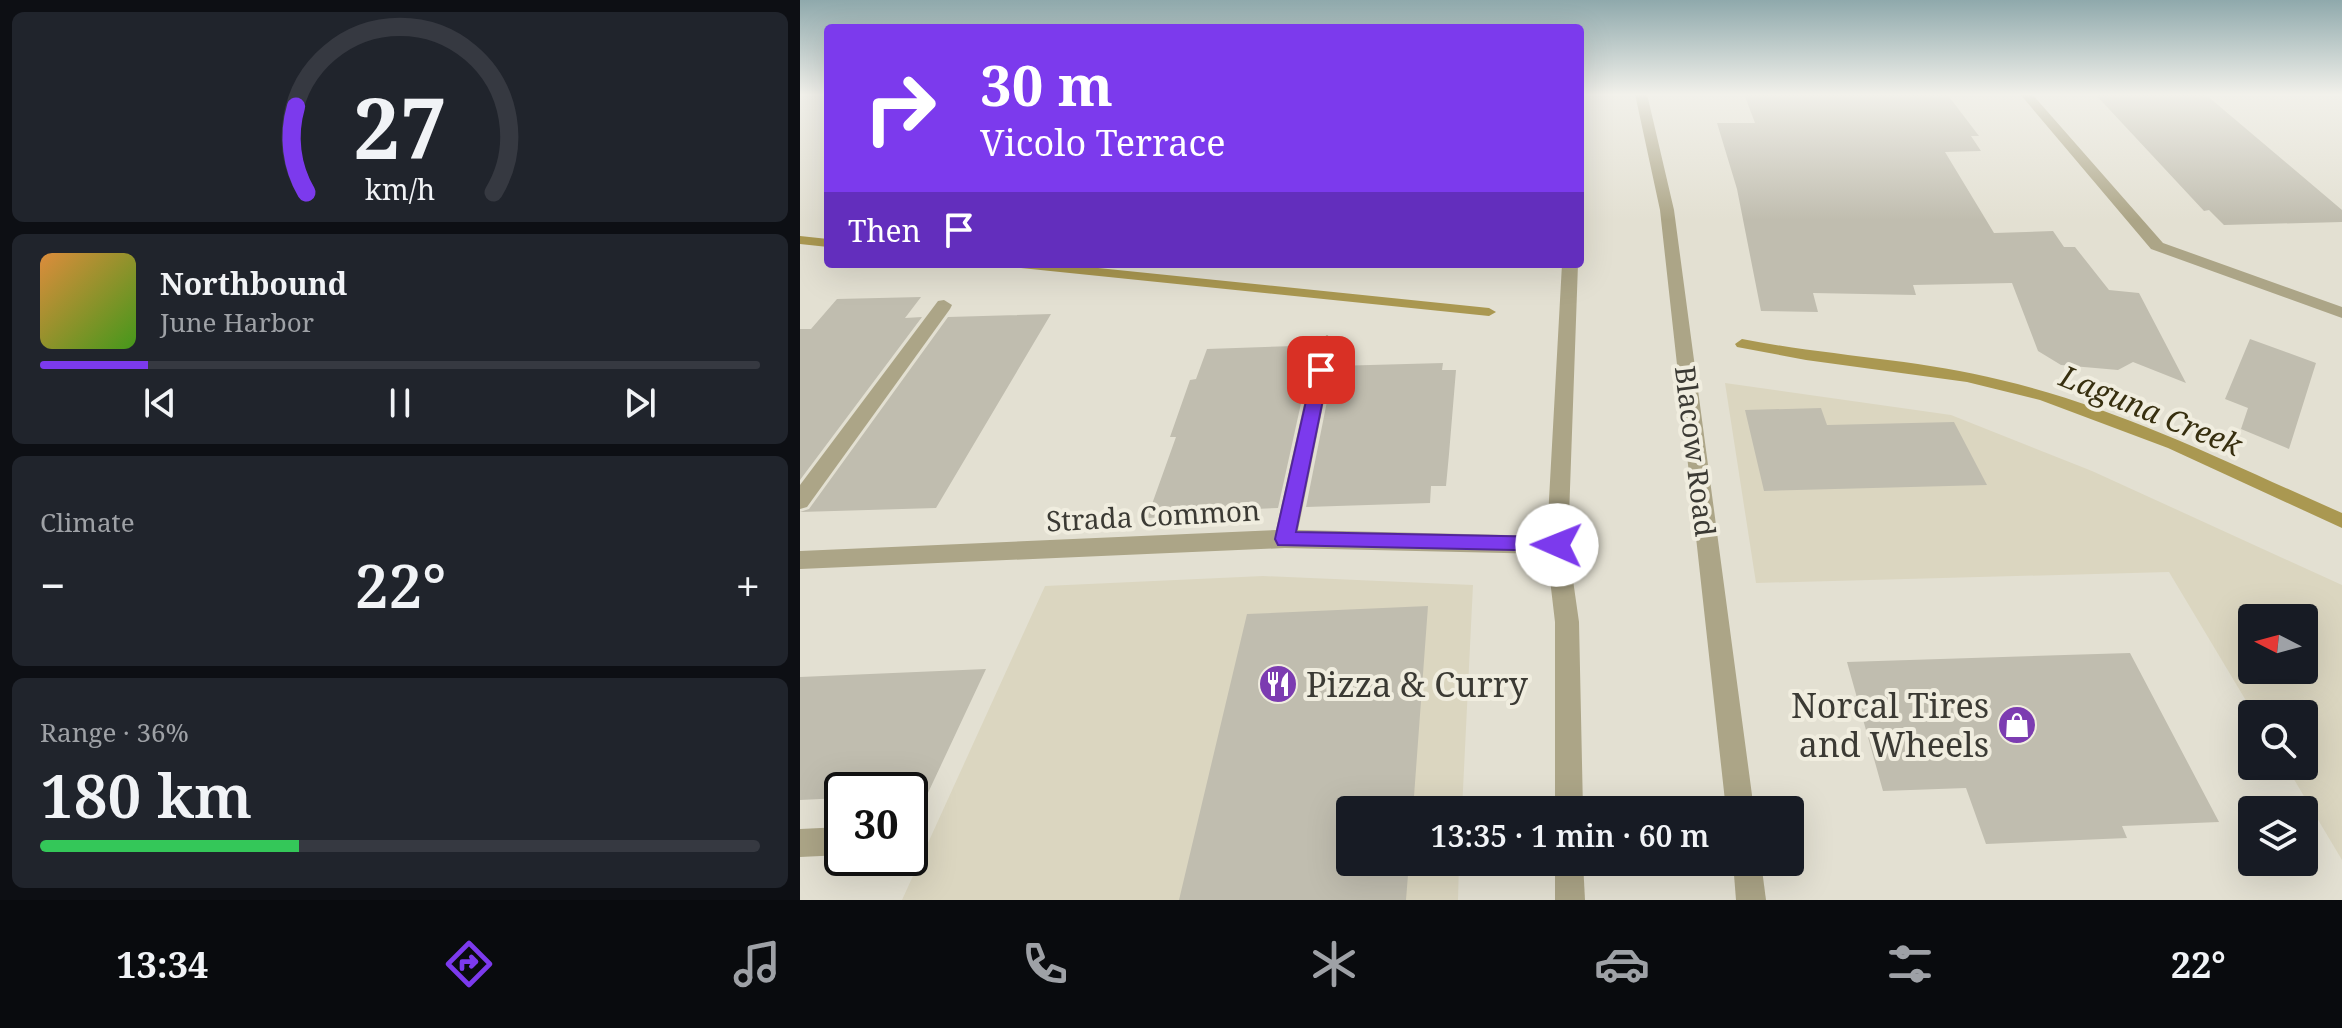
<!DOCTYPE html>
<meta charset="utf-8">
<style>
body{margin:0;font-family:"Noto Serif",serif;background:#20242c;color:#f1f3f6;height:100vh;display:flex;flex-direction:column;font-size:30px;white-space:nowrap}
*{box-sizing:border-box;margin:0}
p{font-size:26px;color:#9ea1a6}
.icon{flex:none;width:44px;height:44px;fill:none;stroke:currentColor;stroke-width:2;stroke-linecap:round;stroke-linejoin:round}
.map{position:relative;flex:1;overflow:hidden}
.sheet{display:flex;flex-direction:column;gap:12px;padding:12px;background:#0d0f14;width:800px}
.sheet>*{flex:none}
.top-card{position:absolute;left:24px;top:24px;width:760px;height:244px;border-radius:8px;box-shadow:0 8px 32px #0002;background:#7c3aed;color:#fff;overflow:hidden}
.needle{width:52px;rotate:276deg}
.fabs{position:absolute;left:1438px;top:604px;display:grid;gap:16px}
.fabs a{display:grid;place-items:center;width:80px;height:80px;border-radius:8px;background:#171b24;box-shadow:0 8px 32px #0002;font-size:40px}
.speed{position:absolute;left:24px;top:772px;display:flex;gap:16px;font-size:40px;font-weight:700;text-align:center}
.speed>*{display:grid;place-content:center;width:104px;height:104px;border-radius:50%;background:#171b24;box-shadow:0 8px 32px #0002;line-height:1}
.speed .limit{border:4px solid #111;border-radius:12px;background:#fff;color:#111}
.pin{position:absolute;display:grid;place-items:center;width:68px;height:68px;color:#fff;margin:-34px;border-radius:16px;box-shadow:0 4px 12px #0006}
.me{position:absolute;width:88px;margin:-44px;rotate:271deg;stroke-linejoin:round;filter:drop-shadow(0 0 6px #0008)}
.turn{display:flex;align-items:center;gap:28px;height:168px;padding:0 24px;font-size:36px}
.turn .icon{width:104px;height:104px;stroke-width:2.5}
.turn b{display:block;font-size:56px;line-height:68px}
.then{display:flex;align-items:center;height:76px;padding:0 24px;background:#0003;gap:16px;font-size:30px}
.big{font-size:60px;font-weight:600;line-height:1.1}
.sheet .card{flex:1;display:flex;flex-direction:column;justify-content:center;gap:12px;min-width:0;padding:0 28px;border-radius:12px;background:#20242c}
.sheet .dial{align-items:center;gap:0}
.dial svg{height:208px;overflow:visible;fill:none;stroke:#363941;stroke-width:7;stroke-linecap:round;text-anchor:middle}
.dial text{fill:#f1f3f6;stroke:none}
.song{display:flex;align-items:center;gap:24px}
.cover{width:96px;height:96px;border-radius:12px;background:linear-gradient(135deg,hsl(30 70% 55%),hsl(100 70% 35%))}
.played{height:8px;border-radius:4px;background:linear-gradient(90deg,#7c3aed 15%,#363941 15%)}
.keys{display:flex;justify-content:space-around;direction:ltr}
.heat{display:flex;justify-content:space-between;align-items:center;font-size:44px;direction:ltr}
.charge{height:12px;border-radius:6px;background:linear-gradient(90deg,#34c759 36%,#363941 0)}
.trip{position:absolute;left:536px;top:796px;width:468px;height:80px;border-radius:8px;background:#171b24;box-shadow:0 8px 32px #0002;font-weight:600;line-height:80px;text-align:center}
.dock{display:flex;height:128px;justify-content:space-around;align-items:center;background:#090b0e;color:#9ea1a6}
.dock .icon{width:56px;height:56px}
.dock .active{color:#7c3aed}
.dock b{font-size:36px;color:#f1f3f6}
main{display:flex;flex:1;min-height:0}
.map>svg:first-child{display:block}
.built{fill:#dbd6c0;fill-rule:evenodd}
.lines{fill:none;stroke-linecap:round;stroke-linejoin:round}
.stream{fill:#aa9851;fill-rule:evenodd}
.building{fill:#c0bdaf}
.minor{fill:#aca587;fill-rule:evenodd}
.route{fill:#7c3aed;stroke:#51269a;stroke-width:2}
.labels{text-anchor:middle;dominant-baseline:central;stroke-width:8;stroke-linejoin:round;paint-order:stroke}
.street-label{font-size:28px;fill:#3b3a34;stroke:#f0eddf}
.water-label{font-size:30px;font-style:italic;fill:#372f0f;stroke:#f0eddf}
.near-poi-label{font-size:34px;fill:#3b3a34;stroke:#f0eddf;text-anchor:start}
</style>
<main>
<section class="sheet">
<div class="card dial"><svg viewBox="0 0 100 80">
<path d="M14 69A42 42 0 1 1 86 69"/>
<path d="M14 69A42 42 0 0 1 10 36" stroke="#7c3aed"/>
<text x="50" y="56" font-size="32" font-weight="700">27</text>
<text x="50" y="72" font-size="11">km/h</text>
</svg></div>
<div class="card">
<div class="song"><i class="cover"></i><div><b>Northbound</b><p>June Harbor</p></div></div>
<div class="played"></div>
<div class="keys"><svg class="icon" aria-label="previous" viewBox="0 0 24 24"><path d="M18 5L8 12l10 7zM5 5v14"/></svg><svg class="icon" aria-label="pause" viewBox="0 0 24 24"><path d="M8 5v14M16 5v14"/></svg><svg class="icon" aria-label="next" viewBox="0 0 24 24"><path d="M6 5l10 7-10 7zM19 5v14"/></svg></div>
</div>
<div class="card"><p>Climate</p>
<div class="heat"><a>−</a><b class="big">22°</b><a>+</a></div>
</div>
<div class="card"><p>Range · 36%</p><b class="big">180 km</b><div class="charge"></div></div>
</section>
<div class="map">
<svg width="1542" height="900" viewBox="0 0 1542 900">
<rect width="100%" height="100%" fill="#e3e0d2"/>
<!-- built -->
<g class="built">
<path d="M925,383L1151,415L1292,471L1542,585V860L1486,766H1504V714H1454L1369,572L956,583ZM1452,618H1504V670H1452Z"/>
<polygon points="463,576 673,585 662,810 550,810 550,862 659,862 658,900 102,900 245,586"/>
</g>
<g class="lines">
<!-- stream -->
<g class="stream">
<polygon points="0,236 28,239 28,247 0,244"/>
<polygon points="215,264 259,264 689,308 696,312 689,316 221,268"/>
<path d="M942,339C1028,356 1116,359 1201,380C1321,408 1430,464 1542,513V528L1368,448L1240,400L1167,382L1006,360L937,347L935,344Z"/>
</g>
</g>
<!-- building -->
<g class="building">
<polygon points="944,94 1147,94 1179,136 1171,136 1181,151 1145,152 1194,233 1253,231 1264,247 1275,247 1309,290 1339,293 1386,383 1333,362 1318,370 1261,365 1238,351 1212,283 1113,285 1116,295 1013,293 1018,312 961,311 937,189 917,123 955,123"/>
<polygon points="1295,94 1405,94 1542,210 1542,222 1424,225 1409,210 1404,211"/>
<polygon points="121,297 105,318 122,317 0,480 0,329 11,329 37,299"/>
<polygon points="251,314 136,508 0,512 9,509 148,317"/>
<polygon points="1450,339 1516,363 1489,449 1441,429 1448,408 1425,399"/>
<polygon points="495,346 490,367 509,367 478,508 454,509 453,513 347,518 376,437 370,437 390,380 396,379 407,349"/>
<polygon points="643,363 642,370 656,370 649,454 646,486 631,486 630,503 506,507 534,366"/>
<polygon points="1021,408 1027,425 1154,422 1187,485 964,491 945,410"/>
<polygon points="628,606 613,810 550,810 550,862 609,862 606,900 379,900 447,614"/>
<polygon points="1330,653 1419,822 1322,826 1327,838 1186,844 1166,788 1083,791 1047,662"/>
<polygon points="186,669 127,795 110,796 110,790 42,790 42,798 0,800 0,677"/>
</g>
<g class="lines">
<!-- minor -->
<g class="minor">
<polygon points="835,94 847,94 874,210 954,810 926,810 860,210"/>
<polygon points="1220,94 1232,94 1363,243 1542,307 1542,318 1351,249"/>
<polygon points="762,264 778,264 768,545 779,622 783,810 755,810 755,622 747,554 485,548 0,569 0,551 476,530 518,341 527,335 536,341 498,530 747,536"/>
<polygon points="144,300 152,305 150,309 7,507 0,509 0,485 138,301"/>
<polygon points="42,827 42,855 0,857 0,829"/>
<polygon points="755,862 783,862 785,900 755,900"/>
<polygon points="933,862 961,862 966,900 936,900"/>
</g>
</g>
<!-- sky -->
<linearGradient id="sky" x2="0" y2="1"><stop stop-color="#8fa9ac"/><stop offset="0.43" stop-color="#f2f1eb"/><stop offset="1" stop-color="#f2f1eb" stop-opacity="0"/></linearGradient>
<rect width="1542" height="220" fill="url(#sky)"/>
<!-- route -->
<polygon class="route" points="521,364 529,370 496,532 757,537 767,545 764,551 478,545 475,539 513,370"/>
<!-- icons -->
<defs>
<g id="restaurant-disc" transform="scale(2)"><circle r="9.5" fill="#7c3cb1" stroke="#f0eddf"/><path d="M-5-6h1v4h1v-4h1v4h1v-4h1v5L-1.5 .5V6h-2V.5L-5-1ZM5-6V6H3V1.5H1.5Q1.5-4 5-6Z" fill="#fff"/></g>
<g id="shop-disc" transform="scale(2)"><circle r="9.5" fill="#7c3cb1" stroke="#f0eddf"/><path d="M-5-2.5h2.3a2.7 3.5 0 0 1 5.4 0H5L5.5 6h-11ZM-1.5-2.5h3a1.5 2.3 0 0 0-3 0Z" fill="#fff"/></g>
</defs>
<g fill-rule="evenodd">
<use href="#restaurant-disc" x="478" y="684"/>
<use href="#shop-disc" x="1217" y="725"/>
</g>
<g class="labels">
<!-- street labels -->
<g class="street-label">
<text transform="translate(896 451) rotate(83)">Blacow Road</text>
<text transform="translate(353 515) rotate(-3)">Strada Common</text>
</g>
<!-- water labels -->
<g class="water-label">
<text transform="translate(1351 410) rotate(22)">Laguna Creek</text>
</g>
<!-- near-poi labels -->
<g class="near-poi-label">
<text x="506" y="684">Pizza &amp; Curry</text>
<text x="1189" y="705" text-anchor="end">Norcal Tires<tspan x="1189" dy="39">and Wheels</tspan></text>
</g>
</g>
</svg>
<div class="fabs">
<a><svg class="needle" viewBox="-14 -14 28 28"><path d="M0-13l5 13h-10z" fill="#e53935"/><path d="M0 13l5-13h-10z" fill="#9ea1a6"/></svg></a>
<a><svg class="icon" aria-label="search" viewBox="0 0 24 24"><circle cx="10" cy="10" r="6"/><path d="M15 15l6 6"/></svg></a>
<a><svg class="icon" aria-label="layers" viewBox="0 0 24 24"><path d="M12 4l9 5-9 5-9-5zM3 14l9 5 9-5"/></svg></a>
</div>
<div class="speed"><div class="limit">30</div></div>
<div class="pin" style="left:521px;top:370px;background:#d93025"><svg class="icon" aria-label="arrive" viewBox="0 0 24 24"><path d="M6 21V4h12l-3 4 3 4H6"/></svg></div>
<svg class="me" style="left:757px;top:545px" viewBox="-20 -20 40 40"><circle r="19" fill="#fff"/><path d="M0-13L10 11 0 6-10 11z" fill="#7c3aed"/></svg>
<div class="trip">13:35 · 1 min · 60 m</div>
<div class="top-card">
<div class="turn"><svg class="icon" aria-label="right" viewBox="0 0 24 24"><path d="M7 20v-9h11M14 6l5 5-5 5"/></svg><div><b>30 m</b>Vicolo Terrace</div></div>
<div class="then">Then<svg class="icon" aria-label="arrive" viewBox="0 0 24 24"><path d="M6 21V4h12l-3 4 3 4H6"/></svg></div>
</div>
</div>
</main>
<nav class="dock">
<b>13:34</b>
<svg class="icon active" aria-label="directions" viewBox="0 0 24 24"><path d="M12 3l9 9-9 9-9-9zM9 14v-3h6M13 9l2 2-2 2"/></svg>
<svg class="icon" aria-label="music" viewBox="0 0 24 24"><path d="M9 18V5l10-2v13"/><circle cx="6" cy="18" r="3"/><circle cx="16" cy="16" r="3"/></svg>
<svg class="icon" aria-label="phone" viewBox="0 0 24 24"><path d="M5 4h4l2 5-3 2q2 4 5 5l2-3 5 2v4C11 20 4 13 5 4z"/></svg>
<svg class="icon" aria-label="climate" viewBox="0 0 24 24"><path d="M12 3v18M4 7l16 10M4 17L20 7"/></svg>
<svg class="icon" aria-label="car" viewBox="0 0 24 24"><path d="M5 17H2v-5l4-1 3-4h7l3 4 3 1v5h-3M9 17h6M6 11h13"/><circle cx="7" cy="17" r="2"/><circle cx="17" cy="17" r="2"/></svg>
<svg class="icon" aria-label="filters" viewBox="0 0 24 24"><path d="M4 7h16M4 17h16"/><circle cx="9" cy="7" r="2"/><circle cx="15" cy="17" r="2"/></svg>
<b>22°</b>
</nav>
